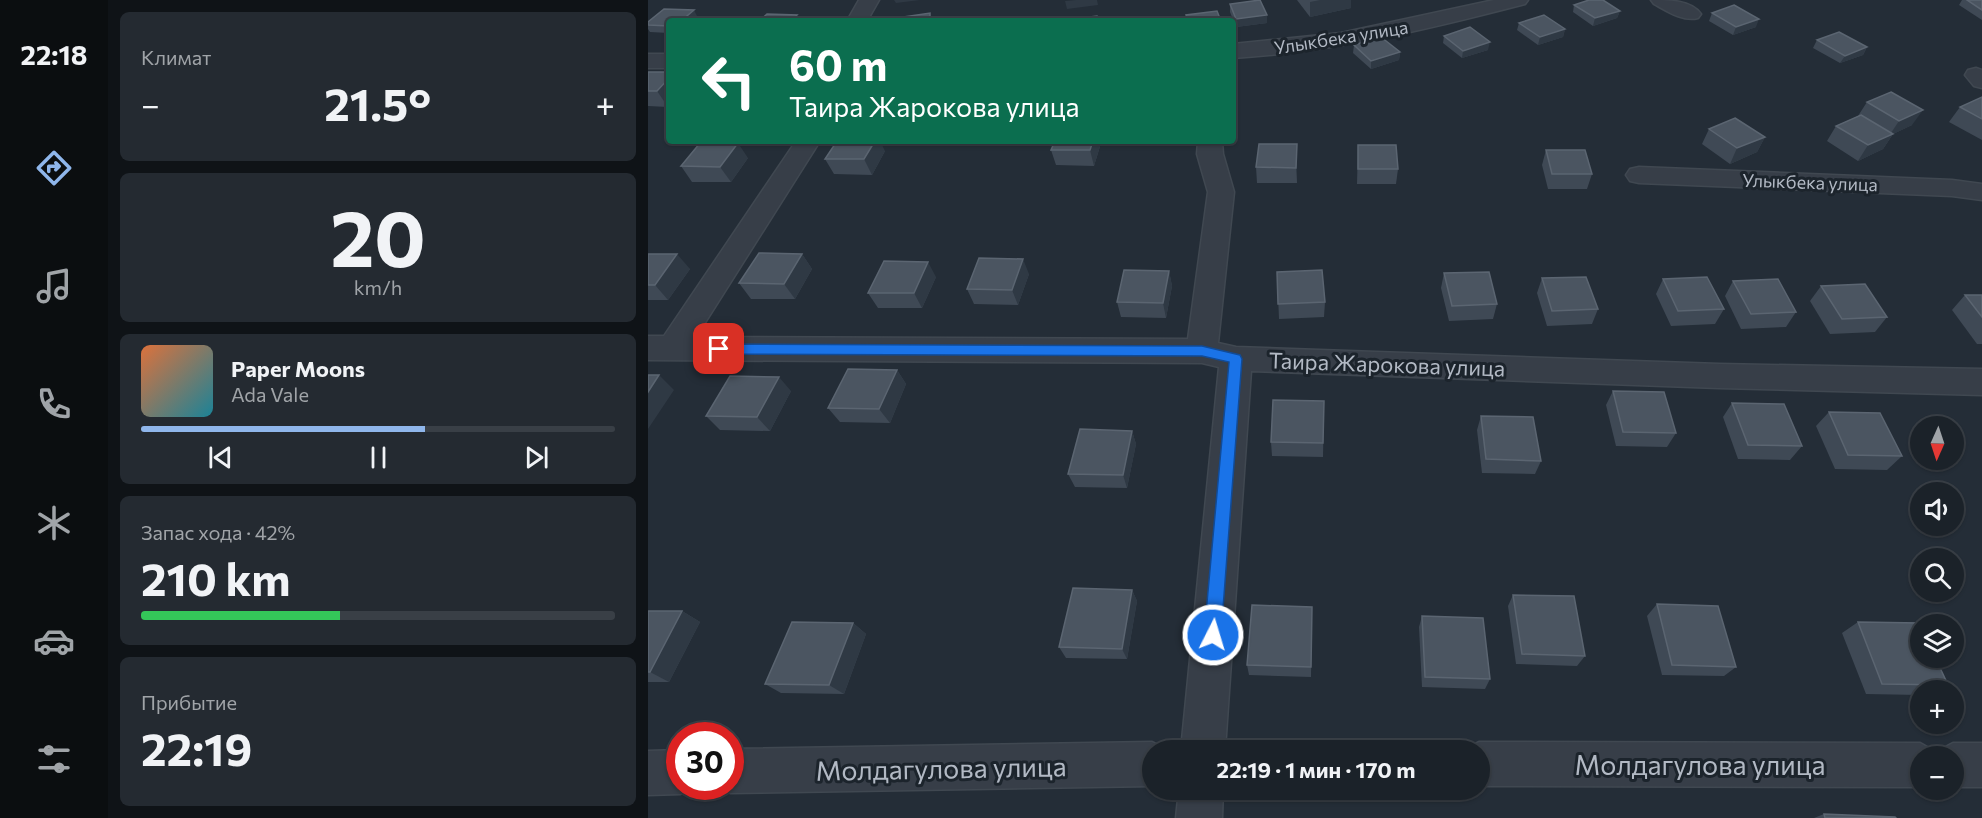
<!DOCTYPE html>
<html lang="ru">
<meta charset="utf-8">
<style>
body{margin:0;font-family:Commissioner,sans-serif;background:#242a31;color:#f1f3f6;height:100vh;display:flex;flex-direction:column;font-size:22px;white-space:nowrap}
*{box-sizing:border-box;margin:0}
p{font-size:20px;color:#a0a4a8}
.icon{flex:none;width:33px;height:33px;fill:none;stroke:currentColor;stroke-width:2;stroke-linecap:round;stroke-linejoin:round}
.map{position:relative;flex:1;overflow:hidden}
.details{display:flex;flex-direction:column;gap:12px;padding:12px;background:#0f1317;width:540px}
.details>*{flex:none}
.guide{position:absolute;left:18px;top:18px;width:570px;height:126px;border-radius:6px;box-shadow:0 2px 4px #0004,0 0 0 2px #393f46;background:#0b6e4f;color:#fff;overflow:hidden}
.needle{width:39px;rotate:183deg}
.fabs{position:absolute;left:1262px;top:416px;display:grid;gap:12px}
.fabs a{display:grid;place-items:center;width:54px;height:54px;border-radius:50%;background:#1b2229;box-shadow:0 2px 4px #0004,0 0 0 2px #393f46;font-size:30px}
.speed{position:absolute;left:18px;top:722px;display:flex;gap:12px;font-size:30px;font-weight:700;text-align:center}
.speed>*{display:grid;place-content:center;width:78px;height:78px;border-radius:50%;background:#1b2229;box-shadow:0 2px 4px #0004,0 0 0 2px #393f46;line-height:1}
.speed .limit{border:9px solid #d22;background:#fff;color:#111}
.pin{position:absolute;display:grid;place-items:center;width:51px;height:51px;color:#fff;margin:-26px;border-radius:12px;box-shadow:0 3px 9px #0006}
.me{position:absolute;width:66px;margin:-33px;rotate:5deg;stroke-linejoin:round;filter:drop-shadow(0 0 4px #0008)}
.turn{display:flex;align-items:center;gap:21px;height:126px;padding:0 24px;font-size:27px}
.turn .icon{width:78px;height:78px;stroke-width:2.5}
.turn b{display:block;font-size:42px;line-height:51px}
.big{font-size:45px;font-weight:700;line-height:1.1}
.details .card{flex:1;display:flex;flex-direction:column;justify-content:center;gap:9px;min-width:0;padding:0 21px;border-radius:9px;background:#242a31}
.details .dial{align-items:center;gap:0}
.dial b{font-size:78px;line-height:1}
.song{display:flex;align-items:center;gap:18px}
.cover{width:72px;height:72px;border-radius:9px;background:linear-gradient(135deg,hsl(20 70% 55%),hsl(190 70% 35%))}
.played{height:6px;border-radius:3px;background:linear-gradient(90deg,#8fb6eb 60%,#393f46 60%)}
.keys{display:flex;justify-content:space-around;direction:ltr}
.heat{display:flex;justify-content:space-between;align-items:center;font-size:33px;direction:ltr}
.charge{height:9px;border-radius:4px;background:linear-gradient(90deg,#34c759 42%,#393f46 0)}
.trip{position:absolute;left:494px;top:740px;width:348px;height:60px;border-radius:30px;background:#1b2229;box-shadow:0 2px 4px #0004,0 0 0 2px #393f46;font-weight:700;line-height:60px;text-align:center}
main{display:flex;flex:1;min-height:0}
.menu{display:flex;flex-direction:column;width:108px;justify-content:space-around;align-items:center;background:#0b0e10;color:#a0a4a8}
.menu .icon{width:42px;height:42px}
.menu .current{color:#8fb6eb}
.menu b{font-size:27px;color:#f1f3f6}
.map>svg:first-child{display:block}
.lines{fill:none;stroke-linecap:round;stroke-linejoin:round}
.minor-casing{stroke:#404851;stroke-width:3}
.minor{fill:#373e48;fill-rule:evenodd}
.wall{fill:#3f4955}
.shaded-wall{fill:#2f3944}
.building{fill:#4b5561;stroke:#5b6571;stroke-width:1.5}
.route{fill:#1a73e8;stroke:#114b97;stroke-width:1.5}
.labels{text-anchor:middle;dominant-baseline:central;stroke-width:6;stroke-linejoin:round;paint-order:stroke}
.far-street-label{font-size:18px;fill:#b2b9c4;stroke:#1c242c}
.street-label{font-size:22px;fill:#b2b9c4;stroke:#1c242c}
.near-street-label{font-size:27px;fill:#b2b9c4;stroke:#1c242c}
</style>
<main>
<nav class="menu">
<b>22:18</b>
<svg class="icon current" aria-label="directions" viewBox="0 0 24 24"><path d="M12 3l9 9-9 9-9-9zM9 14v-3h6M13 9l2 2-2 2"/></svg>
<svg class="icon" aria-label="music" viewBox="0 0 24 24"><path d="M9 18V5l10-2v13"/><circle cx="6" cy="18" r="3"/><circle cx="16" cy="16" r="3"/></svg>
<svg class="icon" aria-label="phone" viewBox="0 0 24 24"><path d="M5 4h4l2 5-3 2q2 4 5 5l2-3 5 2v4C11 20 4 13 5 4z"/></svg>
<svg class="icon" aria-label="climate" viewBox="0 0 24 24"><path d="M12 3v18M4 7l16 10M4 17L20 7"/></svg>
<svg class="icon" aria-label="car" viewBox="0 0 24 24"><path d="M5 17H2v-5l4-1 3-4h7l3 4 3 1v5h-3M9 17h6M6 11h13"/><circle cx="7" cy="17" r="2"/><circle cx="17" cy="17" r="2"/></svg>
<svg class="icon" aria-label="filters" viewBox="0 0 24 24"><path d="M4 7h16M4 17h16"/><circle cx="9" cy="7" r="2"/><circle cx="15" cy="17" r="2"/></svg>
</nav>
<section class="details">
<div class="card"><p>Климат</p>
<div class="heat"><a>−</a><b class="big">21.5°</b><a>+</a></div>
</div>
<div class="card dial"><b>20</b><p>km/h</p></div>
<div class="card">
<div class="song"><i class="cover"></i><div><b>Paper Moons</b><p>Ada Vale</p></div></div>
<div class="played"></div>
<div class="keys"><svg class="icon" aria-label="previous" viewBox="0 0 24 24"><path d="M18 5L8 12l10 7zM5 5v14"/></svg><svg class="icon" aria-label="pause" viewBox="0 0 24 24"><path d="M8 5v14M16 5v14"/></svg><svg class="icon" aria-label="next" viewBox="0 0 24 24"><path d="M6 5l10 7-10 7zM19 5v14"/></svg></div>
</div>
<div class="card"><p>Запас хода · 42%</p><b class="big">210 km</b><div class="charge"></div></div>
<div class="card"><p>Прибытие</p><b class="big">22:19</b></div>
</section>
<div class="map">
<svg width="1334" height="818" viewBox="0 0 1334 818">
<rect width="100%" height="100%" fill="#242d37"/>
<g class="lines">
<!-- minor casing -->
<g class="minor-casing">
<g id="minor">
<polygon points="211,0 231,0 219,21 199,21"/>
<path d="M846,0H880L877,4C781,29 685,52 585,58V44L693,33Z"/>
<path d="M1003,0C1020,0 1043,0 1053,14L1050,18C1035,22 1019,11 1006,4Z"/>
<rect x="0" y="54" width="21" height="14"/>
<polygon points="1328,68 1334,70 1334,88 1326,86 1317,75 1320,70"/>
<polygon points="148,141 172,141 48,337 540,339 560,192 549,154 550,141 574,141 575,154 586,192 570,343 588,347 1071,364 1334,369 1334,395 1071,388 603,371 577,750 533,750 571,367 554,363 0,360 0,336 16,336"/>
<polygon points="991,167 1304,180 1334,184 1334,200 1304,196 991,183 982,181 978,175 982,169"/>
<polygon points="504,742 520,750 504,750 504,786 82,793 66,786 82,786 82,749"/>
<polygon points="831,742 1272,743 1288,752 1305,743 1334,743 1334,787 1305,787 1305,756 1272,756 1272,787 831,786 831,750 815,750"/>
<polygon points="32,750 32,786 48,788 32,794 0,795 0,751"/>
<polygon points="531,789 575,789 574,818 528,818"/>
</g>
</g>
<!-- minor -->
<use href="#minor" class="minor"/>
</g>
<!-- wall -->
<g class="wall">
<polygon points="649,0 703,0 703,8 662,17"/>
<polygon points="1314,0 1334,0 1334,20 1311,5"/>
<polygon points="582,4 619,15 619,23 588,27 582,12"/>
<polygon points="926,5 972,11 969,18 945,26 925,12"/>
<polygon points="1064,13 1108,27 1085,35 1061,21"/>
<polygon points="50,18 21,21 21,33 2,32 0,29 0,22"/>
<polygon points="871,23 917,29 915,37 890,45 869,30"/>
<polygon points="796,36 840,50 814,58 795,43"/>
<polygon points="1169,40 1219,47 1215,55 1192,63 1165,48"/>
<polygon points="706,45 752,52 751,60 723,69 705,53"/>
<polygon points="0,72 20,107 0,106"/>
<polygon points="1334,97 1334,140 1301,122 1312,107"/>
<polygon points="1219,102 1264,125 1245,134 1235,149 1210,161 1179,141 1188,126 1210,116"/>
<polygon points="1061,129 1117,137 1109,152 1082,164 1054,144"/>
<polygon points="407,141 452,141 453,143 446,166 408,165 403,150"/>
<polygon points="710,145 750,169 748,184 709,184"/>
<polygon points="898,150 944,174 939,189 900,189 894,165"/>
<polygon points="237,151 224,175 186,174 177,159"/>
<polygon points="100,158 83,182 44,182 33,166"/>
<polygon points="649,159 649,183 609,183 608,167"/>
<polygon points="0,254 42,269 20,300 0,300"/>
<polygon points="154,254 164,269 147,299 103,299 91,283"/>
<polygon points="521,271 524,286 518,318 473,317 469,302"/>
<polygon points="629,272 677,302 676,317 631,319"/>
<polygon points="796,273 849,304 845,319 801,321 793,288"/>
<polygon points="381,274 370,305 326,304 319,289"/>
<polygon points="288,277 274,308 230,308 220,293"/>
<polygon points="894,278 950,309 944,324 899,326 889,293"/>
<polygon points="1015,279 1076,309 1067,324 1023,326 1008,294"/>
<polygon points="1085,281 1148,312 1138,327 1093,329 1077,296"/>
<polygon points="1173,286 1239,317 1227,332 1182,334 1162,301"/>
<polygon points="1317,295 1334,295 1334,344 1329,344 1304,310"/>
<polygon points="249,370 258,384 242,423 192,422 180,408"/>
<polygon points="143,391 122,431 72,430 58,416"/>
<polygon points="965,391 1028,433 1019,447 968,446 958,405"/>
<polygon points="676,401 675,457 624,456 623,442"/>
<polygon points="1084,403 1154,446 1142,460 1090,459 1075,417"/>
<polygon points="1181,412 1254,456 1239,470 1187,469 1168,426"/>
<polygon points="833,416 893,461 887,474 834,473 829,430"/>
<polygon points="484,431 488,444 479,488 427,487 420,474"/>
<polygon points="484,590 489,601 479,659 418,658 411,647"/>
<polygon points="865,595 937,656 929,666 868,664 860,606"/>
<polygon points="1009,604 1088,667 1076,676 1014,675 999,616"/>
<polygon points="664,607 663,677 601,675 599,665"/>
<polygon points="0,611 34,611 52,622 21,682 0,682"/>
<polygon points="774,616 842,679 837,689 774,687 771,627"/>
<polygon points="1210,622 1300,685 1291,690 1272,690 1272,695 1218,694 1194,633"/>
<polygon points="205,623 218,634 196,694 133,693 117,684"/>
<polygon points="1176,814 1248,818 1166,818"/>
</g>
<!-- shaded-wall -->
<g class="shaded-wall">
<polygon points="246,0 272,0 248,3"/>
<polygon points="428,0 449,0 450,5 419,9 417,1"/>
<polygon points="672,0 703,0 703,8 662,17 662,2"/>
<polygon points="46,10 50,18 47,21 33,21"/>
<polygon points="972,11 969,18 945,26 947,18"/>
<polygon points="149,15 152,21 143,21"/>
<polygon points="619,15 619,23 588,27 588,19"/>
<polygon points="1111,19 1108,27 1085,35 1088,27"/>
<polygon points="917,29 915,37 890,45 892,37"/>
<polygon points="842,42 840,50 814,58 815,51"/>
<polygon points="1219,47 1215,55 1192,63 1197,56"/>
<polygon points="752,52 751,60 723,69 723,61"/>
<polygon points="21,78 21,105 20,107 9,91"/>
<polygon points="1275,110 1264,125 1241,136 1251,121"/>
<polygon points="1245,134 1235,149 1210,161 1220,145"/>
<polygon points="1117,137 1109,152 1082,164 1089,148"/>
<polygon points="227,141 232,141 237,151 224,175 216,159"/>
<polygon points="445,141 452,141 453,143 446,166 442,150"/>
<polygon points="90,143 100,158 83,182 72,167"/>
<polygon points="649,144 649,183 648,168"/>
<polygon points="29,254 42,269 20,300 7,285"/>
<polygon points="154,254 164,269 147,299 136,284"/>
<polygon points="375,259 381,274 370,305 364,290"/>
<polygon points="280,262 288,277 274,308 266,293"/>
<polygon points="521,271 524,286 518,318 515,303"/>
<polygon points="249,370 258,384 242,423 231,409"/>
<polygon points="11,375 26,390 0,429 0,392"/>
<polygon points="131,377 143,391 122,431 109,417"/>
<polygon points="484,431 488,444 479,488 475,475"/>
<polygon points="484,590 489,601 479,659 474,649"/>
<polygon points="34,611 52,622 21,682 2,672"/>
<polygon points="205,623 218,634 196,694 181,685"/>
</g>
<!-- building -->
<g class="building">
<polygon points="612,0 619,15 588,19 582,4"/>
<polygon points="941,0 955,0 972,11 947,18 926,5"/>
<polygon points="1319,0 1334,0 1334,10"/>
<polygon points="1086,5 1111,19 1088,27 1064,13"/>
<polygon points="16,9 46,10 33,21 21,21 21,26 0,25 0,22"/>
<polygon points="569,11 573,21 540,21 538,15"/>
<polygon points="282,13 282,21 249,21 249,18"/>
<polygon points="119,14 149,15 143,21 111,21"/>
<polygon points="896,15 917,29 892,37 871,23"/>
<polygon points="449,16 450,21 417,20"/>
<polygon points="381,18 381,21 359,21"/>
<polygon points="822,27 842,42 815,51 796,36"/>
<polygon points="1191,32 1219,47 1197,56 1169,40"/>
<polygon points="733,37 752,52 723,61 706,45"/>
<polygon points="0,72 21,72 21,78 9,91 0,91"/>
<polygon points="1243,92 1275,110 1251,121 1219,102"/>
<polygon points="1334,97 1334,119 1312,107"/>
<polygon points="1213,115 1245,134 1220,145 1188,126"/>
<polygon points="1087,118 1117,137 1089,148 1061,129"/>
<polygon points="189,141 227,141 216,159 177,159"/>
<polygon points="407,141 445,141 442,150 403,150"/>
<polygon points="52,143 90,143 72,167 33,166"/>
<polygon points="611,144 649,144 648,168 608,167"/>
<polygon points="710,145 748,145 750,169 710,169"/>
<polygon points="898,150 937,150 944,174 904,174"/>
<polygon points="111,253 154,254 136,284 91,283"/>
<polygon points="0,254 29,254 7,285 0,285"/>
<polygon points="331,258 375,259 364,290 319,289"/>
<polygon points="236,261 280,262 266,293 220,293"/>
<polygon points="476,270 521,271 515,303 469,302"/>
<polygon points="674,270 677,302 630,304 629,272"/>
<polygon points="841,272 849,304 804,306 796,273"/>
<polygon points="938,277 950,309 904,311 894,278"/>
<polygon points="1059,277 1076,309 1030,311 1015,279"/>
<polygon points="1130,279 1148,312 1103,314 1085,281"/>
<polygon points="1217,284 1239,317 1194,319 1173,286"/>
<polygon points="1317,295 1334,295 1334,317"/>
<polygon points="200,369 249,370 231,409 180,408"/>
<polygon points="0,375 11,375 0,392"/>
<polygon points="82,376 131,377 109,417 58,416"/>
<polygon points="965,391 1016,392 1028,433 975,432"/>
<polygon points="625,400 676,401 675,443 623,442"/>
<polygon points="1084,403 1136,404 1154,446 1100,445"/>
<polygon points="1181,412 1232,413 1254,456 1200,455"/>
<polygon points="833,416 885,417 893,461 838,459"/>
<polygon points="432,429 484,431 475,475 420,474"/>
<polygon points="425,588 484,590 474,649 411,647"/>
<polygon points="865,595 926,596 937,656 874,654"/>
<polygon points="1009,604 1070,606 1088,667 1024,665"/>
<polygon points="604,605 664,607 663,667 599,665"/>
<polygon points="0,611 34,611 2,672 0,672"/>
<polygon points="774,616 835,618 842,679 777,677"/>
<polygon points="144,622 205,623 181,685 117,684"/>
<polygon points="1210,622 1272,623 1272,657 1287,657 1300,685 1234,684"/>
<polygon points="1176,814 1247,817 1248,818 1177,818"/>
</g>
<!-- route -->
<polygon class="route" points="71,344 554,346 592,355 594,359 573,635 571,641 565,643 559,641 556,635 581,362 554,356 71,354 65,349"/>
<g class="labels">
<!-- far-street labels -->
<g class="far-street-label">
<text transform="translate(693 37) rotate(-9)">Улыкбека улица</text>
<text transform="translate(1162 182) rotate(2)">Улыкбека улица</text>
</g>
<!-- street labels -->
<g class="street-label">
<text transform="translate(739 364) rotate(2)">Таира Жарокова улица</text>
</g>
<!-- near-street labels -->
<g class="near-street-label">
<text x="1052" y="764">Молдагулова улица</text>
<text transform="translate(293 768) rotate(-1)">Молдагулова улица</text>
</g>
</g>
</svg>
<div class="fabs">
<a><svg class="needle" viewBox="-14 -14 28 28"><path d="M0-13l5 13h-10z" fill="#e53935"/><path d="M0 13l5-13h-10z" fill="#a0a4a8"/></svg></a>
<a><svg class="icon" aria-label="sound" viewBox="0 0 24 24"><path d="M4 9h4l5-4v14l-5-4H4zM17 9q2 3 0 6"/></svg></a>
<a><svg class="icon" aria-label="search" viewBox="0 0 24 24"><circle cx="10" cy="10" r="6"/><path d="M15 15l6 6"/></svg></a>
<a><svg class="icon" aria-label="layers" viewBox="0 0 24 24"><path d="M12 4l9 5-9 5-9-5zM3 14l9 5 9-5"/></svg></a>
<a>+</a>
<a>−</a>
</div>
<div class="speed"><div class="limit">30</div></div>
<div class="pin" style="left:71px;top:349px;background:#d93025"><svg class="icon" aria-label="arrive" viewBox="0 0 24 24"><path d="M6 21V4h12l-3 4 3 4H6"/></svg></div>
<svg class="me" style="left:565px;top:635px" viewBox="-20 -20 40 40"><circle r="17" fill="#1a73e8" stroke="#fff" stroke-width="3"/><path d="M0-11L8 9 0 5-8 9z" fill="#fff"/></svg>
<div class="trip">22:19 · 1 мин · 170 m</div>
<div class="guide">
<div class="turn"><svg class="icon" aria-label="left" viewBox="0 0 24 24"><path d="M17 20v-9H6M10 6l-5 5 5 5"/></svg><div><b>60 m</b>Таира Жарокова улица</div></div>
</div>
</div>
</main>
